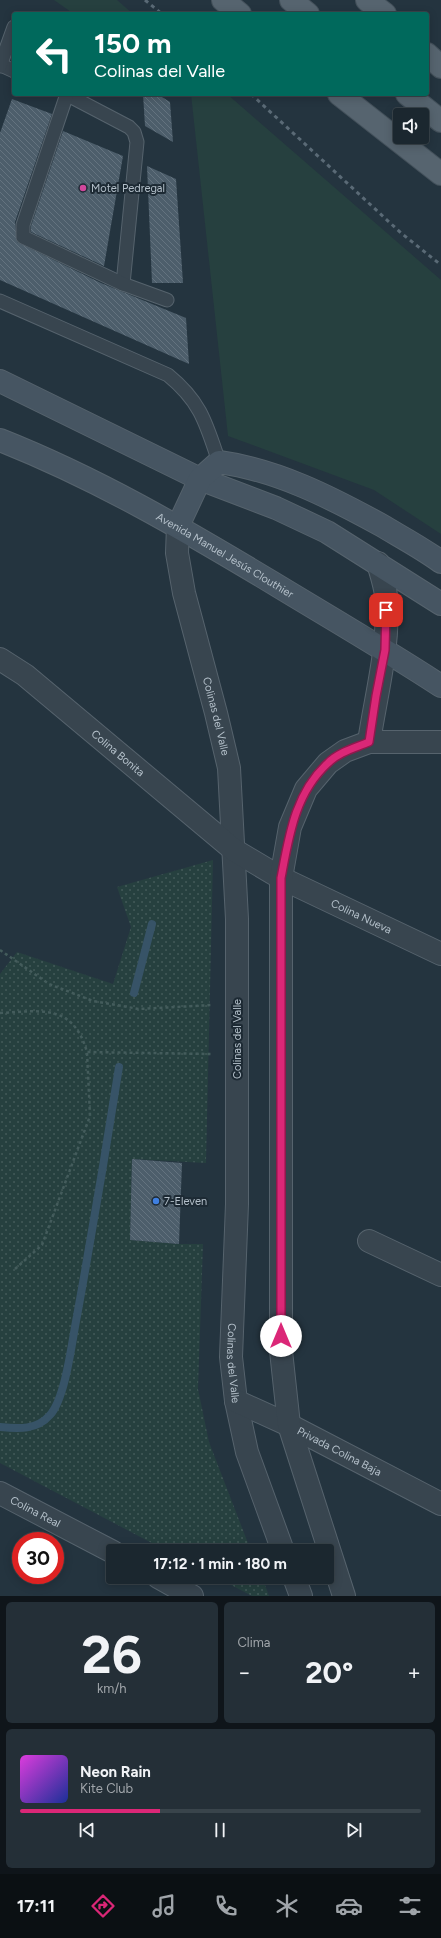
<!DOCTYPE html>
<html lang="es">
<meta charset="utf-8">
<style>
body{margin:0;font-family:Figtree,sans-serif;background:#242f37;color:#f1f3f6;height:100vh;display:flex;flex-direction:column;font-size:15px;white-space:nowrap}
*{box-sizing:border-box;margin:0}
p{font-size:13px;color:#a0a5aa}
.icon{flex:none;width:22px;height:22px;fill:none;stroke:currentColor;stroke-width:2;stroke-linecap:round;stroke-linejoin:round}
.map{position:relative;height:1596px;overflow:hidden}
.side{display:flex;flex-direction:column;gap:6px;padding:6px;background:#0f151a;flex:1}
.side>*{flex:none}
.banner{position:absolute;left:12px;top:12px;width:417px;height:84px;border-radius:4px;box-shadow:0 2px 10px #0003,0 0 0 1px #39444b;background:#00695c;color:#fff;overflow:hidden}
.tools{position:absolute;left:393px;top:108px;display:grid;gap:8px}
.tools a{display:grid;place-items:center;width:36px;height:36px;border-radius:4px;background:#1b272f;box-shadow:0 2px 10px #0003,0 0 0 1px #39444b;font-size:20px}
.speed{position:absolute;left:12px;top:1532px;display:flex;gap:8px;font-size:20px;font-weight:700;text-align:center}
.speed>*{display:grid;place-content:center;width:52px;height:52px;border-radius:50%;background:#1b272f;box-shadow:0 2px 10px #0003,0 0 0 1px #39444b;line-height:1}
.speed .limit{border:6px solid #d22;background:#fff;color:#111}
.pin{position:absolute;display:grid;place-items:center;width:34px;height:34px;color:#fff;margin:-17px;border-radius:8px;box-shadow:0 2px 6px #0006}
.me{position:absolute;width:44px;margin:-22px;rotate:0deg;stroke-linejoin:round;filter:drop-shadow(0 0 3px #0008)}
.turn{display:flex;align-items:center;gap:14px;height:84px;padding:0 16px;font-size:18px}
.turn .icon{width:52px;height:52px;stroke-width:2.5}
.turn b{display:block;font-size:28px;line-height:34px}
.big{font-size:30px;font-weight:700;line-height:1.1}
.side .card{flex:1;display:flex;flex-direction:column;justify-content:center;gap:6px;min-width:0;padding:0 14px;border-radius:6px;background:#242f37}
.side .dial{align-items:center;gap:0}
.dial b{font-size:52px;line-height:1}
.song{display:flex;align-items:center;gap:12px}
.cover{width:48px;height:48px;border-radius:6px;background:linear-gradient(135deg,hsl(300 70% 55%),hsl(230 70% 35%))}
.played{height:4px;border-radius:2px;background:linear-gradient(90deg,#db2777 35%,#39444b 35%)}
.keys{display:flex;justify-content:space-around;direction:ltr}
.heat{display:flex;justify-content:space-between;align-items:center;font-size:22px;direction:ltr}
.side .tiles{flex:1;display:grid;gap:6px;grid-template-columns:1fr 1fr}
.card:last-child{grid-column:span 2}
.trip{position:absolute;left:106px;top:1544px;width:228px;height:40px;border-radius:4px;background:#1b272f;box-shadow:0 2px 10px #0003,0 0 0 1px #39444b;font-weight:700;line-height:40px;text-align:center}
.menu{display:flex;height:64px;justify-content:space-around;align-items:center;background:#0b1013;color:#a0a5aa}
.menu .icon{width:28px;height:28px}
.menu .on{color:#db2777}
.menu b{font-size:18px;color:#f1f3f6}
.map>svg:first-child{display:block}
.grass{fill:#26403f}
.park{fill:url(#park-dots)}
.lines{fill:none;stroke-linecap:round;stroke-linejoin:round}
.stream{stroke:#375367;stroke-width:8}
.building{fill:url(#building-back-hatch)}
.lane-casing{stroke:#56636d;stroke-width:15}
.street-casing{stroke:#56636d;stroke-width:24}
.secondary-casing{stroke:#56636d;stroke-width:24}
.primary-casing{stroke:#44515b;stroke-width:24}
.path{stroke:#445c5c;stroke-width:2.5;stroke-dasharray:3 3;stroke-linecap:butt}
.lane{stroke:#38454f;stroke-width:13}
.street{stroke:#38454f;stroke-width:22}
.secondary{stroke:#465562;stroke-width:22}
.primary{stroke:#56646f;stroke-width:22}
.rail{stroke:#5a6a76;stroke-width:3;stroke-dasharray:4 4;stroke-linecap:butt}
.route-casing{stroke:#8e194d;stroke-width:10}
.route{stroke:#db2777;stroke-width:7}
.hotel-dot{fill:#d1479c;stroke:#1d2a34;stroke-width:1.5}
.shop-dot{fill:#3f7fe0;stroke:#1d2a34;stroke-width:1.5}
.labels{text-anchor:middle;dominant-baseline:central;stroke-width:4;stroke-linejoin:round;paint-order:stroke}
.poi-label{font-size:11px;fill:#b4c0ca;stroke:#1d2a34;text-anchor:start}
.street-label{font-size:11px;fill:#b4c0ca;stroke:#1d2a34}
</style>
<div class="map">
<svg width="441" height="1596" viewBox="0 0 441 1596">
<defs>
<pattern id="park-dots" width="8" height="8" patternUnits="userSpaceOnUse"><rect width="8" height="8" fill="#26403f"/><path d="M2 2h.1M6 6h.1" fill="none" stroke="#435a59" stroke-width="1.8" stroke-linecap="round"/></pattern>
<pattern id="building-back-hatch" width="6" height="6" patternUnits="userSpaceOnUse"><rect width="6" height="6" fill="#4d5e6b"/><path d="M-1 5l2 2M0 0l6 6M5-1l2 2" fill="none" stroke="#64737f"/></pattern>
</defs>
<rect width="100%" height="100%" fill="#24343f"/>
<!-- grass -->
<g class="grass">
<polygon points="54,0 117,0 133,14 74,14"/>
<polygon points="191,94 227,94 441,280 441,534 374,490 228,436"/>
</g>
<!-- park -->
<g class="park">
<polygon points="213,860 206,1163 132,1159 130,1240 179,1244 203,1244 198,1389 209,1442 251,1551 167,1551 0,1463 0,974 17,952 113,984 131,927 117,887"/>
<polygon points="216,1577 262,1577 269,1596 252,1596"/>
</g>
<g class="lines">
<!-- stream -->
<g class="stream">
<polyline points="134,993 152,924"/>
<path d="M0,1427C19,1429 37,1430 50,1415C66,1397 72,1340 77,1316C92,1233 106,1150 119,1067"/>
</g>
</g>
<!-- building -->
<g class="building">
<polygon points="143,94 157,94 170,102 173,142 145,126"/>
<polygon points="12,99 52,114 15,222 17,242 101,283 186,318 189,364 0,280 0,133"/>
<polygon points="63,131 123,156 104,266 31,232 31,226"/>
<polygon points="147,166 176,179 183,283 152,283"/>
<polygon points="132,1159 182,1163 179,1244 130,1240"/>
</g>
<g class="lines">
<!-- lane casing -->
<g class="lane-casing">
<g id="lane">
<polyline points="1,65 14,71"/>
<polyline points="0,66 14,27"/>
<polyline points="66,94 129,127 134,132 137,142 123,284"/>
<polyline points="67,94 23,225 23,237 123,284 167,300"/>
<path d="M0,301L168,375C201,402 206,423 219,462"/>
</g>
</g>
<!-- street casing -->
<g class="street-casing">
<g id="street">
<path id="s1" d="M178,526L177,553L184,593L216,713L229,768L237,919V1204L231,1357L236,1401L247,1452L283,1551"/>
<path id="s2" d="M0,659L25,675L234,850L281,878L441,954"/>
<path d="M369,742C376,694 390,645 386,596C385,585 381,574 378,563"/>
<polyline points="369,1241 441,1275"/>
<path id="s3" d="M236,1401L289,1425L441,1504"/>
<path id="s4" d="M0,1493L113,1552"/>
<polyline points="158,1577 192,1596"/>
<polyline points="294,1577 301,1596"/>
<polyline points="344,1596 289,1425 281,1351 281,878 290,827 306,789 328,763 345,751 369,742 441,742"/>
</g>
</g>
<!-- secondary casing -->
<g class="secondary-casing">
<g id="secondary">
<polyline points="0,381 200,479 276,508 327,532 441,604"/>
<path id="s5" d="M0,440C96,478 185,530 273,583C329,617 386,650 441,686"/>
<path d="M178,526L200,479L219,462C277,470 330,497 381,525C401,537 422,548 441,562"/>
</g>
</g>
<!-- primary casing -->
<g class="primary-casing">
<g id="primary">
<polyline points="223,0 240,14"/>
<polyline points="291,0 308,14"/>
<polyline points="367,0 385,14"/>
<polyline points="427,54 441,67"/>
<polyline points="339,94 441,174"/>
<polyline points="407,94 441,121"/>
</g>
</g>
<!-- path -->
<g class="path">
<polyline points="0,950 49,984 93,1001 139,1009 212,1005"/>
<path d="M0,1013C41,1011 73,1003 87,1052L212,1054"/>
<polyline points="15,1269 42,1245 90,1116 87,1052"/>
</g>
<!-- lane -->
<use href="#lane" class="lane"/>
<!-- street -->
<use href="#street" class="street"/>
<!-- secondary -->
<use href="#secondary" class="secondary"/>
<!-- primary -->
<use href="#primary" class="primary"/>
<!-- rail -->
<g class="rail">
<polyline points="145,0 162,14"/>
<polyline points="251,94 401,233 441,265"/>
</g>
</g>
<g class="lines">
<!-- route casing -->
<g class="route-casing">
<path id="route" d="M281,1336V878C289,836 295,793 328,763C339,752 355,748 369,742L376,696L385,650L386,610"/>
</g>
<!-- route -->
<use href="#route" class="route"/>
</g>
<!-- markers -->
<circle class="hotel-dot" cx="83" cy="188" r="4"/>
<circle class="shop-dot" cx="156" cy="1201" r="4"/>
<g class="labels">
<!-- poi labels -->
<g class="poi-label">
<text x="91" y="188">Motel Pedregal</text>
<text x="164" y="1201">7-Eleven</text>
</g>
<!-- street labels -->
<g class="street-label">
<text stroke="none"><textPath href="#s5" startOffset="253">Avenida Manuel Jesús Clouthier</textPath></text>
<text stroke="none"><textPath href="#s1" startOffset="195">Colinas del Valle</textPath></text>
<text stroke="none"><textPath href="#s2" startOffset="151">Colina Bonita</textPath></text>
<text stroke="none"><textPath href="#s2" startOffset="446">Colina Nueva</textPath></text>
<text transform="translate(237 1039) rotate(-90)">Colinas del Valle</text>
<text stroke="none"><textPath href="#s1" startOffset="844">Colinas del Valle</textPath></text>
<text stroke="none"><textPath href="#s3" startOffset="115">Privada Colina Baja</textPath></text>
<text stroke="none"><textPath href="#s4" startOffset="40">Colina Real</textPath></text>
</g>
</g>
</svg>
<div class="tools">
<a><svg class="icon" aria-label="sound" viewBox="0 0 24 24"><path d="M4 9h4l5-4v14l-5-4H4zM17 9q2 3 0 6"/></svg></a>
</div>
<div class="speed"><div class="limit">30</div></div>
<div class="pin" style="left:386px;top:610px;background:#d93025"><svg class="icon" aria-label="arrive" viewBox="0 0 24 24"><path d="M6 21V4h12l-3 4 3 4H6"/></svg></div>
<svg class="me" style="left:281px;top:1336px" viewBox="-20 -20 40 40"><circle r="19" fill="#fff"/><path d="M0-13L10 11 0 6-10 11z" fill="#db2777"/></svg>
<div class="trip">17:12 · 1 min · 180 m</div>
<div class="banner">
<div class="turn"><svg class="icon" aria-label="left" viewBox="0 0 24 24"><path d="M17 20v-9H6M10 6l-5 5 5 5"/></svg><div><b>150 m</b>Colinas del Valle</div></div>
</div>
</div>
<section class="side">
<div class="tiles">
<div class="card dial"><b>26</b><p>km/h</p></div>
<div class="card"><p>Clima</p>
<div class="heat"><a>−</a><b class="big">20°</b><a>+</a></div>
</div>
<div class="card">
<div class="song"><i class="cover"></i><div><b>Neon Rain</b><p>Kite Club</p></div></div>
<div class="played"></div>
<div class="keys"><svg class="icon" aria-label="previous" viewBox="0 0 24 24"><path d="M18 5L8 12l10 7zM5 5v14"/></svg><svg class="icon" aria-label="pause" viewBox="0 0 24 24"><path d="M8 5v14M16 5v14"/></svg><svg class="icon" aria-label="next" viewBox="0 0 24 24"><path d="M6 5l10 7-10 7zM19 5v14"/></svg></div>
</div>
</div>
</section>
<nav class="menu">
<b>17:11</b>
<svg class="icon on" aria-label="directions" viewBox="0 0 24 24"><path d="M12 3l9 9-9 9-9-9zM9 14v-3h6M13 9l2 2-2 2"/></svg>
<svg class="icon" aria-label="music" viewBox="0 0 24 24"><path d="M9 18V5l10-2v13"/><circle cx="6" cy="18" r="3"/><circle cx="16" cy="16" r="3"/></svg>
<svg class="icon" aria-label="phone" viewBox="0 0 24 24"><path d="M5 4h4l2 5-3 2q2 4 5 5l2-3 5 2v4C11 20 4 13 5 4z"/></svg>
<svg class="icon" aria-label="climate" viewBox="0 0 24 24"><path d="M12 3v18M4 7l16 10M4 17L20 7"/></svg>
<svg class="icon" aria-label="car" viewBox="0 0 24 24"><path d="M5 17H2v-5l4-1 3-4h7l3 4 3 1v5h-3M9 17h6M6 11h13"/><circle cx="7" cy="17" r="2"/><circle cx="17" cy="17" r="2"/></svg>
<svg class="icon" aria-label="filters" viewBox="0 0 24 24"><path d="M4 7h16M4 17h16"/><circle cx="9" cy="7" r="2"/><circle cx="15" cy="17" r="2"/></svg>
</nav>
